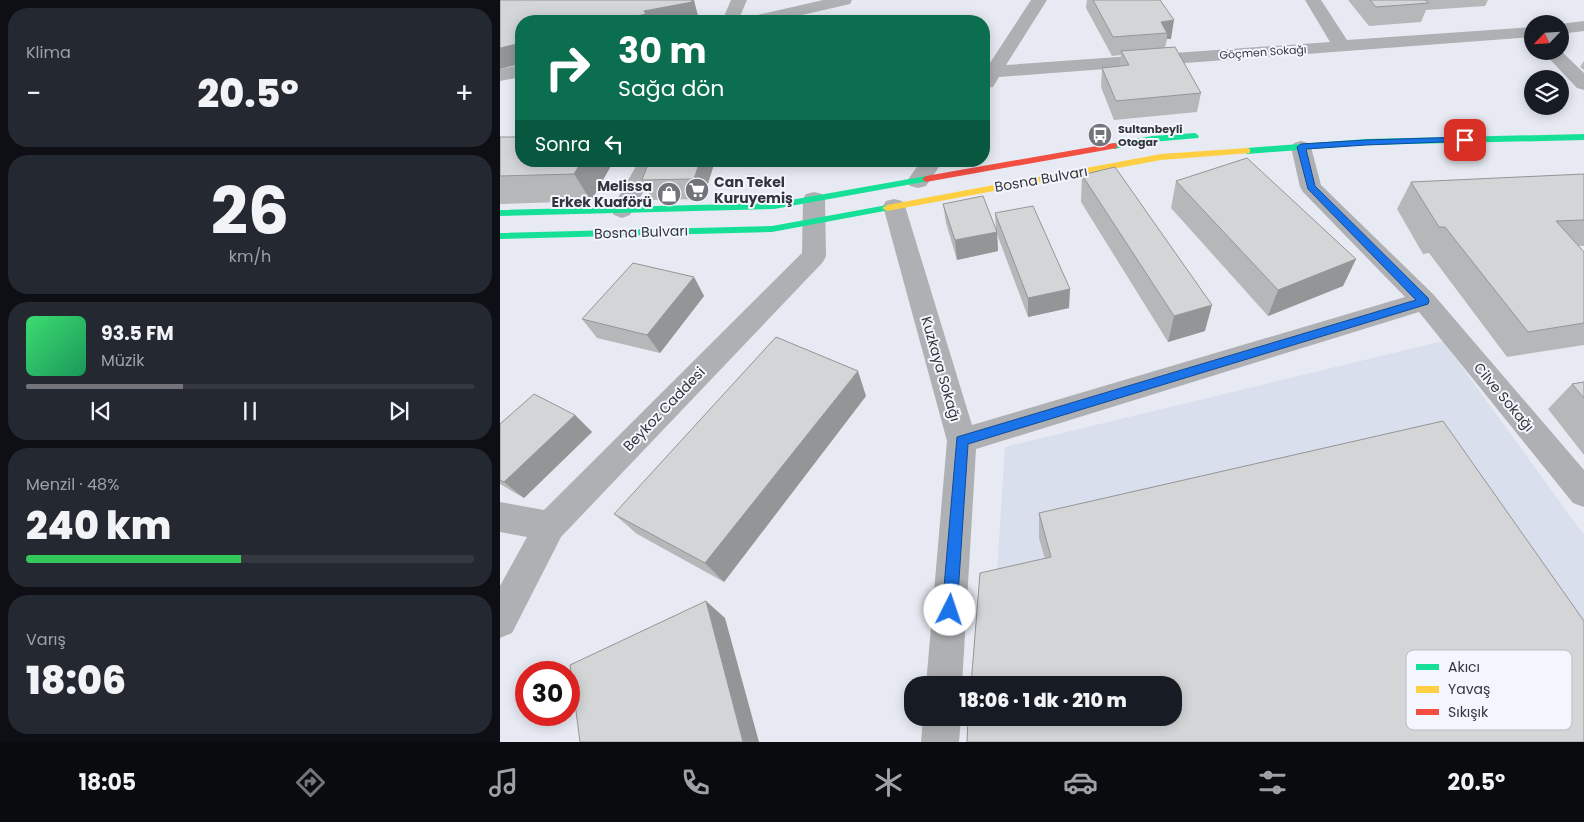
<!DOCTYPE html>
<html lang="tr">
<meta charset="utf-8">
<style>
body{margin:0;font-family:Poppins,sans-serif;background:#242831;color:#f1f3f6;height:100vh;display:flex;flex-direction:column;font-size:19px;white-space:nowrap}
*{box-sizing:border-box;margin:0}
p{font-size:16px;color:#9ea1a6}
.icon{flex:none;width:28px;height:28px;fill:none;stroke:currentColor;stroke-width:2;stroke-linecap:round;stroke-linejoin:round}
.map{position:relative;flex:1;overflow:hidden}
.panel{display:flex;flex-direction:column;gap:8px;padding:8px;background:#0d0f14;width:500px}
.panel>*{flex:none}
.hud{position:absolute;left:15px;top:15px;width:475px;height:152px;border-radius:20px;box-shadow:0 2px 12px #0003;background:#0b6e4f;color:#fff;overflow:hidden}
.needle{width:32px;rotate:245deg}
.buttons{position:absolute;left:1024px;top:15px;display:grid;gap:10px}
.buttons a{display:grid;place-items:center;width:45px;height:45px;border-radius:50%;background:#171b24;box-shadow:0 2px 12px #0003;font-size:25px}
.speed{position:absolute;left:15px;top:661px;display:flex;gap:10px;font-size:25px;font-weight:700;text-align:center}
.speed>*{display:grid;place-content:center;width:65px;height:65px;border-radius:50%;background:#171b24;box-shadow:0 2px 12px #0003;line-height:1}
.speed .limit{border:8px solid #d22;background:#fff;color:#111}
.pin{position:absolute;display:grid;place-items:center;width:42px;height:42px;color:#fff;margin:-21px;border-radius:10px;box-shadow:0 2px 8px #0006}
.me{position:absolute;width:55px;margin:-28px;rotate:4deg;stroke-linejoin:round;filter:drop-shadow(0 0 4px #0008)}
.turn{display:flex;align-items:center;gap:18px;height:105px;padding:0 20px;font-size:22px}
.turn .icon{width:65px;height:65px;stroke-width:2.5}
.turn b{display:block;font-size:35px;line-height:42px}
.then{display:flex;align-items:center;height:48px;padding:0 20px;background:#0003;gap:10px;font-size:19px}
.big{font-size:38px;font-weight:800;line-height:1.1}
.panel .widget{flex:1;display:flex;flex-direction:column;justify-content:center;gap:8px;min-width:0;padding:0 18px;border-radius:20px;background:#242831}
.panel .dial{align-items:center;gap:0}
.dial b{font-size:65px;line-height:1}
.song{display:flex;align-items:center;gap:15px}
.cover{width:60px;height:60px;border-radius:8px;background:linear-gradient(135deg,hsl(140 70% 55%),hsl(150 70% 35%))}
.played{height:5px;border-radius:2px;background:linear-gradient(90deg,#72747a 35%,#363941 35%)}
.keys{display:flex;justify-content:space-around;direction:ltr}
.heat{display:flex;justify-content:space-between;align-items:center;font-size:28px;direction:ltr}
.charge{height:8px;border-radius:4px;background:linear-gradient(90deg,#34c759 48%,#363941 0)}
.trip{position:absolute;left:404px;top:676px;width:278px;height:50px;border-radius:20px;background:#171b24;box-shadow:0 2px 12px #0003;font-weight:800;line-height:50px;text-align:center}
.tab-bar{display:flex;height:80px;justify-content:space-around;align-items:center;background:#090b0e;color:#9ea1a6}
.tab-bar .icon{width:35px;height:35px}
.tab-bar .selected{color:#72747a}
.tab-bar b{font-size:22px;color:#f1f3f6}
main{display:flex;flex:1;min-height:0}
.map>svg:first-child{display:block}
.built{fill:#d9dfed}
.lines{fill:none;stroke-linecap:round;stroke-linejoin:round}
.street{fill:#afb0b3;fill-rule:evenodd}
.fast{fill:#16e098;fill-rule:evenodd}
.slow{fill:#ffcf43;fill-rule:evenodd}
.jam{fill:#f24e42;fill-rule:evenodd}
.wall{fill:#b6b7b9}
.shaded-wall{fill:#949596}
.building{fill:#d4d5d7;stroke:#949596}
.route{fill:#1a73e8;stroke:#114b97}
.labels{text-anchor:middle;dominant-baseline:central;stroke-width:4;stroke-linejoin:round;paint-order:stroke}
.far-street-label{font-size:11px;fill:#33353a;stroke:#f3f6fe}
.far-poi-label{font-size:11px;font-weight:bold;fill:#33353a;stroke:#f3f6fe;text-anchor:start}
.street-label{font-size:14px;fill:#33353a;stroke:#f3f6fe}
.poi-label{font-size:14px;font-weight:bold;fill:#33353a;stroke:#f3f6fe;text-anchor:start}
.key{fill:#f3f6fe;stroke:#b9bcc3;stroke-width:1}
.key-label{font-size:14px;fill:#33353a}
</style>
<main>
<section class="panel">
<div class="widget"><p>Klima</p>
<div class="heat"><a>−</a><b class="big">20.5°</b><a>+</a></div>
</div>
<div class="widget dial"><b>26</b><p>km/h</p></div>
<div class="widget">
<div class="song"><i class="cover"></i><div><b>93.5 FM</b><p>Müzik</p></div></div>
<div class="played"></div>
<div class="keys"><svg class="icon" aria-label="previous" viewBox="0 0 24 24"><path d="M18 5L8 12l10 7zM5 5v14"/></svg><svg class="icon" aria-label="pause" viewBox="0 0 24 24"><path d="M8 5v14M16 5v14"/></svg><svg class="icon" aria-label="next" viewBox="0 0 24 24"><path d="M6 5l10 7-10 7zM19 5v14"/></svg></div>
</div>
<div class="widget"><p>Menzil · 48%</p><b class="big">240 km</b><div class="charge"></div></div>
<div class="widget"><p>Varış</p><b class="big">18:06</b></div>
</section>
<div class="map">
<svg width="1084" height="742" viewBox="0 0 1084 742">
<rect width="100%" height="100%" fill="#e7eaf2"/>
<!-- built -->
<polygon class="built" points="943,341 1084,535 1084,742 486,742 672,718 672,685 490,685 505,447"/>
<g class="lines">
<!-- street -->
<g class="street">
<polygon points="231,0 247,0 238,21 222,21"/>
<polygon points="323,0 352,0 350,4 276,21 246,21 249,17"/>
<polygon points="531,0 547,0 506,65 830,42 805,0 821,0 847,40 1032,27 1032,37 499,77 493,87 484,88 484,72"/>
<polygon points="1084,21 1084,31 1060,34 1060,24"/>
<polygon points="1060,50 1084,73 1084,90 1077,88 1042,51 1060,51"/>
<polygon points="21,65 21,77 0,81 0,69"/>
<polygon points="801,141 808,143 811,147 821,185 933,294 1084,470 1084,507 1073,503 919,312 476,449 462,685 426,685 447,441 383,206 386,201 394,199 402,201 405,206 472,425 905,297 803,192 800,187 791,147 794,143"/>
<polygon points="139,161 161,161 130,215 122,218 114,215 111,210"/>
<polygon points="421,161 443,161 426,186 418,188 410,186 407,181"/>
<polygon points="314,192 322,194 325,199 326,256 323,262 61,537 12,633 0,638 0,586 27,537 0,532 0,502 44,510 302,253 303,199 306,194"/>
<polygon points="423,718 461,718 459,742 421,742"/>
</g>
<!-- fast -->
<g class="fast">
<polygon points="695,133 699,136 698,138 652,142 614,149 610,146 614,143 652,136"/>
<polygon points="1084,134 1084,140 866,145 747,154 743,151 747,148 866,139"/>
<polygon points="426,176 429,177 429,181 274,209 0,216 0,210 274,203"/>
<polygon points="387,205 390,206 390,210 272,232 0,239 0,233 272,226"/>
</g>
<!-- slow -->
<polygon class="slow" points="747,148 750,149 750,153 661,160 387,211 382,208 387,205 661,154"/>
<!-- jam -->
<polygon class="jam" points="614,143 617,144 617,148 426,182 422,179 426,176"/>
</g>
<!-- wall -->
<g class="wall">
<polygon points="587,0 660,0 671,39 667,39 665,48 701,93 697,112 614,120 601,87 602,68 619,66 621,55 612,56 586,8"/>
<polygon points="848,0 988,0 985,6 926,10 921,22 869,26"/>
<polygon points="1084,61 1084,70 1080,67"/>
<polygon points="0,137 21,161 110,161 112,164 91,201 0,204"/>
<polygon points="215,161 203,199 152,200 142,180"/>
<polygon points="1084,174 1084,246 1079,246 1084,252 1084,345 1007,357 929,253 923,254 897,209 911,182"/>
<polygon points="582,175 705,331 668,342 581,202"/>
<polygon points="676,181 856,259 843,286 768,316 671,208"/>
<polygon points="443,204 496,231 495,213 569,308 528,317 497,234 498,251 457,260 446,223"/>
<polygon points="194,277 204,296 160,353 97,338 82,319"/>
<polygon points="1084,382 1084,455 1048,409 1072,384"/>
<polygon points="366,396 224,582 137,534 114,514"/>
<polygon points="75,415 92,432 24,498 0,484 0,424"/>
<polygon points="539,513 1084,621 545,559 539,538"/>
</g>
<!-- shaded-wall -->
<g class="shaded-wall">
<polygon points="192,0 194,0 199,20 190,21 113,21 144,11"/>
<polygon points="674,20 671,39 667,39 667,33 661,22"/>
<polygon points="21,43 21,64 0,69 0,48"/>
<polygon points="82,161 110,161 112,164 91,201 74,174"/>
<polygon points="200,161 215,161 203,199 194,179"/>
<polygon points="497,232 498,251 457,260 455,240"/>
<polygon points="856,259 843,286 768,316 778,290"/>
<polygon points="194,277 204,296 160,353 147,335"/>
<polygon points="570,289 569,308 528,317 528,298"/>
<polygon points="712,305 705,331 668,342 674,316"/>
<polygon points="358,371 366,396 224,582 205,563"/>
<polygon points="75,415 92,432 24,498 4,482"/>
<polygon points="206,601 225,618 259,742 243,742"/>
</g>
<!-- building -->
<g class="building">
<polygon points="0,0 192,0 192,2 144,11 146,14 113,21 21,21 21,43 0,48"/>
<polygon points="593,0 660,0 674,20 661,22 667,33 613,37"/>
<polygon points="870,0 925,0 929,3 876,7"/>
<polygon points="675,47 701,93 616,101 602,68 629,65 621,51"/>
<polygon points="0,137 21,137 21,161 82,161 74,174 0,176"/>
<polygon points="747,158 856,259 778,290 676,181"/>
<polygon points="149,161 200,161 194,179 142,180"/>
<polygon points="615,167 712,305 674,316 582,175"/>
<polygon points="1084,174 1084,220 1056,221 1084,252 1084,323 1028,332 945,227 939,227 911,182"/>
<polygon points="483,196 497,232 455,240 443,204"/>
<polygon points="533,206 570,289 528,298 495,213"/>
<polygon points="133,263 194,277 147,335 82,319"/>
<polygon points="276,337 358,371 205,563 114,514"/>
<polygon points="1084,382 1084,398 1072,384"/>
<polygon points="34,394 75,415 4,482 0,480 0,424"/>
<polygon points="943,421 1084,621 1084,742 467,742 468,718 672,718 672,685 471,685 480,573 551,557 539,513"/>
<polygon points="206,601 243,742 80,742 70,665"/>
</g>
<!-- route -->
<polygon class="route" points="965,137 968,138 968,141 866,145 806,149 815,186 928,298 929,301 928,304 468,444 457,610 455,615 450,617 444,615 442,610 457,437 916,300 808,189 797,147 801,144 866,140"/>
<!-- icons -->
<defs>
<g id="bus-disc" transform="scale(1.25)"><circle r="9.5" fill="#72747a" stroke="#f3f6fe"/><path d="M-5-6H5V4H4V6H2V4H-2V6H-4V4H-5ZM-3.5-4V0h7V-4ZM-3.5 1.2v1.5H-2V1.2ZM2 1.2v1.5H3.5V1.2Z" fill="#fff"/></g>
<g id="supermarket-disc" transform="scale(1.25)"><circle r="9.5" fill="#72747a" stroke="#f3f6fe"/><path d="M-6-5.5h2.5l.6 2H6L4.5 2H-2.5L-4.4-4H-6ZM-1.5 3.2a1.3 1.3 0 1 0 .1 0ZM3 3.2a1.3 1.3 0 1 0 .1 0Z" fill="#fff"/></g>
<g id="shop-disc" transform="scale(1.25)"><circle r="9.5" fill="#72747a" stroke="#f3f6fe"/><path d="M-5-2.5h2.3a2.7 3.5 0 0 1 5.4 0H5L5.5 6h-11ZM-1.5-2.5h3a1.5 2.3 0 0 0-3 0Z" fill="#fff"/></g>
</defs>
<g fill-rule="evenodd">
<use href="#bus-disc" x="600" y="135"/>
<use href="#supermarket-disc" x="197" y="190"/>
<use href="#shop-disc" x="169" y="194"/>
</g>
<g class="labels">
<!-- far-street labels -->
<g class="far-street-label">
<text transform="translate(763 52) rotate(-4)">Göçmen Sokağı</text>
</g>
<!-- far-poi labels -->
<g class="far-poi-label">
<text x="618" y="129">Sultanbeyli<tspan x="618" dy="13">Otogar</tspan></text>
</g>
<!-- street labels -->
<g class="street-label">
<text transform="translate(541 179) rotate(-10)">Bosna Bulvarı</text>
<text transform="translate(141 232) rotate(-2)">Bosna Bulvarı</text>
<text transform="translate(441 369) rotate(74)">Kuzkaya Sokağı</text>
<text transform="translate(1004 397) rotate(50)">Cilve Sokağı</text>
<text transform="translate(164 409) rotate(-46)">Beykoz Caddesi</text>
</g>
<!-- poi labels -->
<g class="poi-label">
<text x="214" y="182">Can Tekel<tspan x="214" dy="16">Kuruyemiş</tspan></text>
<text x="152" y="186" text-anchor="end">Melissa<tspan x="152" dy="16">Erkek Kuaförü</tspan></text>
</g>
</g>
<!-- legend -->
<rect x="906" y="650" width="166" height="80" rx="8" class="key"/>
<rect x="916" y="664" width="23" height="6" fill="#16e098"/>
<rect x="916" y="686" width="23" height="7" fill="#ffcf43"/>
<rect x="916" y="709" width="23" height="6" fill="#f24e42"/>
<g class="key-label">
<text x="948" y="672">Akıcı</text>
<text x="948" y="694">Yavaş</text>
<text x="948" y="717">Sıkışık</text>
</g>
</svg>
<div class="buttons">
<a><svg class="needle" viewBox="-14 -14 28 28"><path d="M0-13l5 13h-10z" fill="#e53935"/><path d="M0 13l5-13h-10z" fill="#9ea1a6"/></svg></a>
<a><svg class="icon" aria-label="layers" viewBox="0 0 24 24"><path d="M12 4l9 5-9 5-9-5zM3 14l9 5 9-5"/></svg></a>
</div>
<div class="speed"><div class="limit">30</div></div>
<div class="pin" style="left:965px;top:140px;background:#d93025"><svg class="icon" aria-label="arrive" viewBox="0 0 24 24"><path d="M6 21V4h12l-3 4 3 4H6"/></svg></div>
<svg class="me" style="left:450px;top:610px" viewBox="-20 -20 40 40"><circle r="19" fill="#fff"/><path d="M0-13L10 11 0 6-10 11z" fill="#1a73e8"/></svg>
<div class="trip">18:06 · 1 dk · 210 m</div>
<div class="hud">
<div class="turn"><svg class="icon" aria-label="right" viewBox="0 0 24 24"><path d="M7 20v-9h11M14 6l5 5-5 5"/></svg><div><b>30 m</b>Sağa dön</div></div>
<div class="then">Sonra<svg class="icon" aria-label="left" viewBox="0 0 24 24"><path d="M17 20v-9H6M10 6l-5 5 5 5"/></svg></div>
</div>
</div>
</main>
<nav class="tab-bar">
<b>18:05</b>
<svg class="icon selected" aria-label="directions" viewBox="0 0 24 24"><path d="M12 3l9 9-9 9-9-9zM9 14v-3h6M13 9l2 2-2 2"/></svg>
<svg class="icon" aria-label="music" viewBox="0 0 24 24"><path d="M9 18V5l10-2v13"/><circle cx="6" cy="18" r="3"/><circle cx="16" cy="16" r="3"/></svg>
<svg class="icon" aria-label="phone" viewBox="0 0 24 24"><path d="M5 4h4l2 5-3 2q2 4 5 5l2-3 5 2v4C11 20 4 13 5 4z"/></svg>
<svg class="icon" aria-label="climate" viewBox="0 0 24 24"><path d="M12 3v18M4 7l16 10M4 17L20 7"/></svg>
<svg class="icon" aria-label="car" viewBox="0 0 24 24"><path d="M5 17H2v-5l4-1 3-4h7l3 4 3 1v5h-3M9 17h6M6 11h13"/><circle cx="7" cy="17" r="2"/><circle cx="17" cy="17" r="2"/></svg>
<svg class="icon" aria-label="filters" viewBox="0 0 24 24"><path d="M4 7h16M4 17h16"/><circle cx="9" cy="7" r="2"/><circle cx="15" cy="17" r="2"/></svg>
<b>20.5°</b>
</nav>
